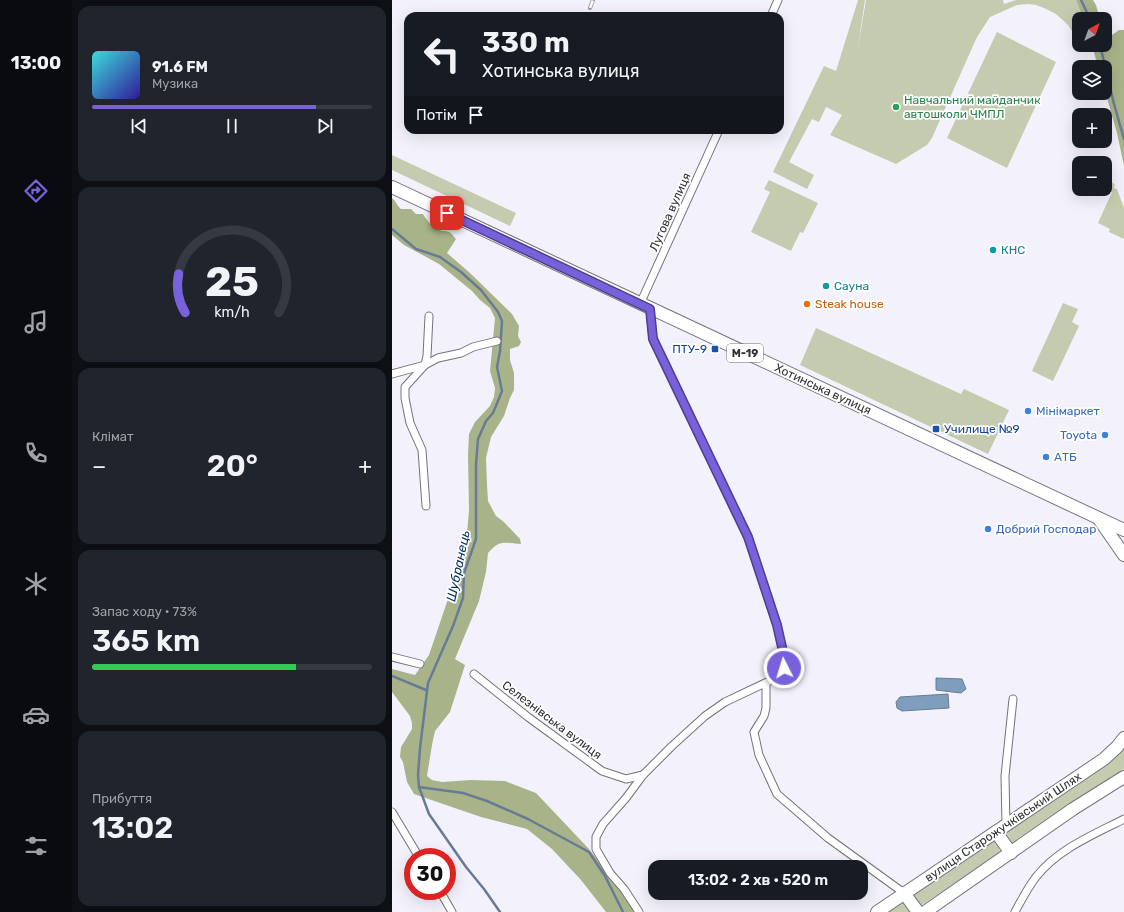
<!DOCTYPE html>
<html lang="uk">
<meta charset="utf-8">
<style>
body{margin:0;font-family:Rubik,sans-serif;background:#20242c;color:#f1f3f6;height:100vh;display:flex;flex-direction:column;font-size:15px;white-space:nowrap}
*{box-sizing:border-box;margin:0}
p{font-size:13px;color:#9ea1a6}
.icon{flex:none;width:22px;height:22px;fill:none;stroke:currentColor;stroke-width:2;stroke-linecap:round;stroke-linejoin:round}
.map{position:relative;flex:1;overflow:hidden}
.side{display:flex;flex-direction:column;gap:6px;padding:6px;background:#0d0f14;width:320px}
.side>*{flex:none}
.guide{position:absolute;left:12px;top:12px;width:380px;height:122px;border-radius:12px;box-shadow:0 4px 16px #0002;background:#171b24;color:#f1f3f6;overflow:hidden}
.needle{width:26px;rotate:41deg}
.tools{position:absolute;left:680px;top:12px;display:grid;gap:8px}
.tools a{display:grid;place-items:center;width:40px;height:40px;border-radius:8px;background:#171b24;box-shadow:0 4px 16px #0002;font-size:20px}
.speed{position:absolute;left:12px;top:848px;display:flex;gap:8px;font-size:20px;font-weight:700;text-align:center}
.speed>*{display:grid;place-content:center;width:52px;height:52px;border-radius:50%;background:#171b24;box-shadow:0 4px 16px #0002;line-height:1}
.speed .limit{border:6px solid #d22;background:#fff;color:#111}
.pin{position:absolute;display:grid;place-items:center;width:34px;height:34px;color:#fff;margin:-17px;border-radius:8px;box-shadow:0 2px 6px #0006}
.me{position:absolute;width:44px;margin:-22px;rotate:355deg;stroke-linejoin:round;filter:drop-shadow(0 0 3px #0008)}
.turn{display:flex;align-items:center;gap:14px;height:84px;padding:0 12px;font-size:18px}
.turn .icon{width:52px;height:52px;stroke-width:2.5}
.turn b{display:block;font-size:28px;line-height:34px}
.then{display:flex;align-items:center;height:38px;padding:0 12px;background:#0003;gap:8px;font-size:15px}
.big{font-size:30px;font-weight:600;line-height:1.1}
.side .widget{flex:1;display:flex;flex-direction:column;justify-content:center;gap:6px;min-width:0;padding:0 14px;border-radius:12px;background:#20242c}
.side .dial{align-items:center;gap:0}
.dial svg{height:104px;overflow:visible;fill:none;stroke:#363941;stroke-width:7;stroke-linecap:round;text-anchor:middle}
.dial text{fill:#f1f3f6;stroke:none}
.song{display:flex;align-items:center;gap:12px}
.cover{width:48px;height:48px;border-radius:6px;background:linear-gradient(135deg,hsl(180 70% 55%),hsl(250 70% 35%))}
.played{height:4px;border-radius:2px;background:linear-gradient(90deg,#7a61dc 80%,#363941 80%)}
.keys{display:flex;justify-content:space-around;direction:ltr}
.heat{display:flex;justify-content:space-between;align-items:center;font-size:22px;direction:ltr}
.charge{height:6px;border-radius:3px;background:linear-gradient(90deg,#34c759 73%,#363941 0)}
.trip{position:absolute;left:256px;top:860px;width:220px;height:40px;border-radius:12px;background:#171b24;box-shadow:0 4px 16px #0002;font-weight:600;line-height:40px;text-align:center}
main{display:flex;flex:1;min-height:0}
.dock{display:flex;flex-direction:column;width:72px;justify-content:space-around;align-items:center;background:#090b0e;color:#9ea1a6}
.dock .icon{width:28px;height:28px}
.dock .selected{color:#7a61dc}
.dock b{font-size:18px;color:#f1f3f6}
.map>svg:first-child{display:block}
.green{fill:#c4cbaf}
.forest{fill:#a9b389}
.water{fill:#7f9dbd;stroke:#677c94}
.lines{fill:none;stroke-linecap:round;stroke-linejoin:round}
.stream{stroke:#677c94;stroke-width:2.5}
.minor-casing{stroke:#73737c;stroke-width:9}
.primary-casing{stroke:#73737c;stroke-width:14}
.trunk-casing{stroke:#73737c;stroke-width:14}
.minor{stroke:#fff;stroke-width:7}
.primary{stroke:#fff;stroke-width:12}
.trunk{stroke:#fff;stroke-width:12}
.rail-casing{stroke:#93939a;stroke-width:4}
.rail{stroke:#fff;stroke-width:2.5;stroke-dasharray:8;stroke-linecap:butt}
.route-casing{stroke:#4f3f8f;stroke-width:10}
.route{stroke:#7a61dc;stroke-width:7}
.leisure-dot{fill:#2e9e5b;stroke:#fff;stroke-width:1.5}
.culture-dot{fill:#0f9aa8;stroke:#fff;stroke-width:1.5}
.food-dot{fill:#e8710a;stroke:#fff;stroke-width:1.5}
.transit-dot{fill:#1a4fb4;stroke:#fff;stroke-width:1.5}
.shop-dot{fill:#3f7fe0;stroke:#fff;stroke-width:1.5}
.labels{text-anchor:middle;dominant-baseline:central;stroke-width:3.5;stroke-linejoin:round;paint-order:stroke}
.shield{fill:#fff;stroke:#6d6d70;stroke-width:1}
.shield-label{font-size:11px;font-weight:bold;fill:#2f2f33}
.leisure-label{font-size:12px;fill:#27864d;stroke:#fff;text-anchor:start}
.street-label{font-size:12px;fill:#2f2f33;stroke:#fff}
.culture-label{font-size:12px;fill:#0d838f;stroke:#fff;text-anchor:start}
.food-label{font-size:12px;fill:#c56008;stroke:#fff;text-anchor:start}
.transit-label{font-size:12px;fill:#164399;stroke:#fff;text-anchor:end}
.shop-label{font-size:12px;fill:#366cbe;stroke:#fff;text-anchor:start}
.water-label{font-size:13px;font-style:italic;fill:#02345d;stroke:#fff}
</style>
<main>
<nav class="dock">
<b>13:00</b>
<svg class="icon selected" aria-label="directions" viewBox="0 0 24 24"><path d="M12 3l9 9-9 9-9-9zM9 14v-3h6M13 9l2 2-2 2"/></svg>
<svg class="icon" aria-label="music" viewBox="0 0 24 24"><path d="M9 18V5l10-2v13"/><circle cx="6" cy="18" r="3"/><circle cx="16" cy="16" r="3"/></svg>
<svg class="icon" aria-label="phone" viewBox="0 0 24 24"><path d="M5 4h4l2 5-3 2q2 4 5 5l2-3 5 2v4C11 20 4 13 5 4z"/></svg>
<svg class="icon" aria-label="climate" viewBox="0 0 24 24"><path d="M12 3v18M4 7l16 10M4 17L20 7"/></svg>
<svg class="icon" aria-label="car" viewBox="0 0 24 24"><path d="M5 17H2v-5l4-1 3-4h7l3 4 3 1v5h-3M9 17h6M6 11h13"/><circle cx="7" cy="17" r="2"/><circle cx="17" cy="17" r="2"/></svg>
<svg class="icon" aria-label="filters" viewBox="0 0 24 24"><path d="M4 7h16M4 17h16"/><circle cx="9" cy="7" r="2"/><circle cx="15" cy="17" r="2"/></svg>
</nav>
<section class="side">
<div class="widget">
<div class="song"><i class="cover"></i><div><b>91.6 FM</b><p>Музика</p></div></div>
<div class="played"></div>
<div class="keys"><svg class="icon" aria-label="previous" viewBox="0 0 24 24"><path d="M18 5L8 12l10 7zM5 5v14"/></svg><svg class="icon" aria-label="pause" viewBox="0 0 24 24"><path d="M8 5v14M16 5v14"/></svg><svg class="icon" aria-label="next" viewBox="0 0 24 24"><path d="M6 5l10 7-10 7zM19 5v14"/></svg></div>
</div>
<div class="widget dial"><svg viewBox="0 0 100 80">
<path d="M14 69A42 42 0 1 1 86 69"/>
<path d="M14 69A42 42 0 0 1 9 39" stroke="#7a61dc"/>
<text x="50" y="56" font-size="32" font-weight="700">25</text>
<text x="50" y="72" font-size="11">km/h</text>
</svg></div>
<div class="widget"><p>Клімат</p>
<div class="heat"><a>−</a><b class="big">20°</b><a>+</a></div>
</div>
<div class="widget"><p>Запас ходу · 73%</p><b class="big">365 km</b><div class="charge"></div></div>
<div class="widget"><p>Прибуття</p><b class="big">13:02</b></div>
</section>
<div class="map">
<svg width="732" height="912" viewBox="0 0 732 912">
<rect width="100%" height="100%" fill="#f3f2fc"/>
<!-- green -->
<g class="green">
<polygon points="466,0 473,0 465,53 474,0 611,0 612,4 624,0 684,0 691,19 687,19 687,29 683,36 676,25 664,14 652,8 644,5 636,4 625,5 598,17 585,37 540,138 535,145 504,164 438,135 450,115 434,107 427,122 420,119 397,162 422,175 415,189 381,172 432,66 444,71"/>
<polygon points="605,32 664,62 615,168 555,138"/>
<polygon points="0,155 124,213 118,226 0,170"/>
<polygon points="377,180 426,203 411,233 408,232 399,251 359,232 378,192 372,189"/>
<polygon points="719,181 723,185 722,188 725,189 732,208 732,239 717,232 718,229 706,223 720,192 716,190"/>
<polygon points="671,303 686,309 680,322 687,326 661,381 640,371"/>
<polygon points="424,328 569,394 572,389 617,410 596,454 408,365"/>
<polygon points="732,744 732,769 620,845 613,838 613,830"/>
<path d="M599,840C605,842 608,846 608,853L530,905C525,903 521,898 521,893Z"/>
<polygon points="510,900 519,912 492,912"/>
</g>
<!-- forest -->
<g class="forest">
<polygon points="684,0 701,0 704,5 708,19 691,19"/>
<polygon points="727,30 732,30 732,166 725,133 713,91 713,67 706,67 700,45 713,45 713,34 720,35"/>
<path d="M0,198C4,201 5,206 9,209H19L24,214H31C35,221 42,229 51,231C53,231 55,231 57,232C60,233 62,237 64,239L55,253L78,273L120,314L127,326L126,336L129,342L127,346L118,349V360L122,373V390L118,398L112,416L99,437L94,458L95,485L96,501L104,516L112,522L128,539L129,544C112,543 108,539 96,553L94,572L87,601L63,659L73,665L58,712L43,731L40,745L35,776L40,780L50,782L79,780L113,781L144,793L197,849L231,892L242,912H214L189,880L160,849L135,829L89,817L22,794L15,782L11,762L8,757L9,747L20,729V723L18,716L0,692V669L23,675L37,655L74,546L77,510L76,455L77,434L83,422L98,406L102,397L103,388L98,371L103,318L98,308L88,300L80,291L47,264L12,245L0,235Z"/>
</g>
<!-- water -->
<g class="water">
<polygon points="544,678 570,679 574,689 569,693 544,690"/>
<polygon points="556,694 557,708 510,711 505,708 504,702 508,697"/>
</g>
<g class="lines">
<!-- stream -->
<g class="stream">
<polyline points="689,0 698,19"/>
<polyline points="708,45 722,104 732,139"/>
<polyline points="0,229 24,249 48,257 69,272 89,290 106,312 110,321 108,351 105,367 110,391 101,413 94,421 86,439 84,464 84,539 72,573 71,598 61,626 36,683 28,748 26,775 27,787 37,814 74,867 92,889 108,912"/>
<polyline points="0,676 34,690"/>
<polyline points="27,787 71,793 95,801 136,819 197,852 213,876 231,912"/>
</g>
<!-- minor casing -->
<g class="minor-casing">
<g id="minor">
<polyline points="379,16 386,0"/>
<polyline points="248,304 327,130"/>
<polyline points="0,374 33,365 46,358 69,353 81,347 105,341"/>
<polyline points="34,506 30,450 18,423 13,398 13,387 33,365 35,356 37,316"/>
<polyline points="0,657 28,664"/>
<polyline points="82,674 136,717 210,771 234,779 251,775"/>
<polyline points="374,683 374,708 372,716 362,732 367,755 385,794 436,838 512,893"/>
<polyline points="0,812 27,857"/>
<polyline points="614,826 613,776 621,699"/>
<polyline points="48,891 60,912"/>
<polyline points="247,912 232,889 218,873 204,849 204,837 211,824 234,798 251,775 280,746 313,716 333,702 388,676 392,669 392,656 385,625 356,537 261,339 258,309"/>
<path d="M623,912C629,901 636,887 644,877C666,849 701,835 732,819"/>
</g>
</g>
<!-- primary casing -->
<g class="primary-casing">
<g id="primary">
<polyline points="604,832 619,853"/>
<polyline points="512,893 526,912"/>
<polyline points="485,912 712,759 725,747 732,738"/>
<polyline points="533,912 681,809 732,777"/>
</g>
</g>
<!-- trunk casing -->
<g class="trunk-casing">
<g id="trunk">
<polyline points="0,187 732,530"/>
<polyline points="707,519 732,555"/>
</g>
</g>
<!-- minor -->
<use href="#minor" class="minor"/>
<!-- primary -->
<use href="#primary" class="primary"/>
<!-- trunk -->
<use href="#trunk" class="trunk"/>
<!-- rail casing -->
<g class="rail-casing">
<polyline id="rail" points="198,8 201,0"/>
</g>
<!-- rail -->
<use href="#rail" class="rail"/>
</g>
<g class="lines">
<!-- route casing -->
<g class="route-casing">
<polyline id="route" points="55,213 258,309 261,339 356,537 385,625 392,656 392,668"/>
</g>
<!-- route -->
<use href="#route" class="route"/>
</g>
<!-- markers -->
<circle class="leisure-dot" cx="504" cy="107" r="4"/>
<g class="culture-dot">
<circle cx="601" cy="250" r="4"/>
<circle cx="434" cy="286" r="4"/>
</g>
<circle class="food-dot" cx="415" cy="304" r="4"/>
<g class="transit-dot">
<rect x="319" y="345" width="8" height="8" rx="2"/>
<rect x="540" y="425" width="8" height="8" rx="2"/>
</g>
<g class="shop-dot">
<circle cx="636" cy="411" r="4"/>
<circle cx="713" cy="435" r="4"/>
<circle cx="654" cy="457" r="4"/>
<circle cx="596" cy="529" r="4"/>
</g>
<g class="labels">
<!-- shield labels -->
<rect class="shield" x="335" y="344" width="36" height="18" rx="3"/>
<g class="shield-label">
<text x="353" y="353">М-19</text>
</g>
<!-- leisure labels -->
<g class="leisure-label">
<text x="512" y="100">Навчальний майданчик<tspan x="512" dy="14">автошколи ЧМПЛ</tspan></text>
</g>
<!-- street labels -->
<g class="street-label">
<text transform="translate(278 212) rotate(-66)">Лугова вулиця</text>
<text transform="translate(431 389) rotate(25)">Хотинська вулиця</text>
<text transform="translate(160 720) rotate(37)">Селезнівська вулиця</text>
<text transform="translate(611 827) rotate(-34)">вулиця Старожучківський Шлях</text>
</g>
<!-- culture labels -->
<g class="culture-label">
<text x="609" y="250">КНС</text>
<text x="442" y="286">Сауна</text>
</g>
<!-- food labels -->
<g class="food-label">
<text x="423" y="304">Steak house</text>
</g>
<!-- transit labels -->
<g class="transit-label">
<text x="315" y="349">ПТУ-9</text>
<text x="552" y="429" text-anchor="start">Училище №9</text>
</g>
<!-- shop labels -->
<g class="shop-label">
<text x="644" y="411">Мінімаркет</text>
<text x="705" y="435" text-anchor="end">Toyota</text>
<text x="662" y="457">АТБ</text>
<text x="604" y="529">Добрий Господар</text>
</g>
<!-- water labels -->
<g class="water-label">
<text transform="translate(66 566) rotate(-78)">Шубранець</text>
</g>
</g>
</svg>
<div class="tools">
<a><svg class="needle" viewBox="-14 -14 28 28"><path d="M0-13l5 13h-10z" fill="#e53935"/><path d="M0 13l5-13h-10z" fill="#9ea1a6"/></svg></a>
<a><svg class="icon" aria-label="layers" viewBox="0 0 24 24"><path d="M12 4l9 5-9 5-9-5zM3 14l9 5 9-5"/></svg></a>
<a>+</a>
<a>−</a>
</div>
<div class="speed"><div class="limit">30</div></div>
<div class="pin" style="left:55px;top:213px;background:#d93025"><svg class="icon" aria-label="arrive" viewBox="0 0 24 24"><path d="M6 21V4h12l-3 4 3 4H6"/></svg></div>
<svg class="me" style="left:392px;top:668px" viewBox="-20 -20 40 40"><circle r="17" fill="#7a61dc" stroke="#fff" stroke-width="3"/><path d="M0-11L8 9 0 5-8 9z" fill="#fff"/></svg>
<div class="trip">13:02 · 2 хв · 520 m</div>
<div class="guide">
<div class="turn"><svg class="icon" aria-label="left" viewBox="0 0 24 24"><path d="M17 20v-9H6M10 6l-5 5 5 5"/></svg><div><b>330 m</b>Хотинська вулиця</div></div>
<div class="then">Потім<svg class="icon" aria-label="arrive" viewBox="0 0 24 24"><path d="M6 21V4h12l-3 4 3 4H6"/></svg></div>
</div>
</div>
</main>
